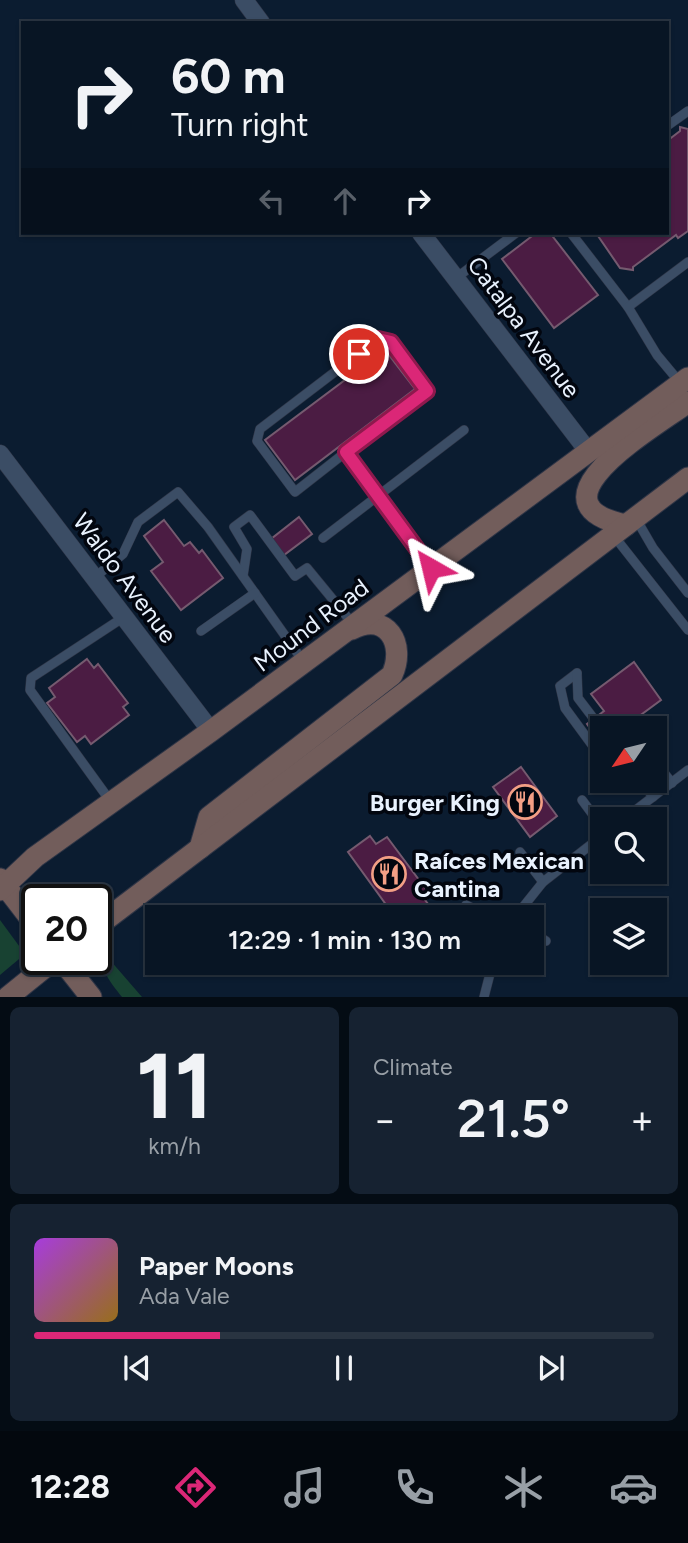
<!DOCTYPE html>
<meta charset="utf-8">
<style>
body{margin:0;font-family:Figtree,sans-serif;background:#162231;color:#f1f3f6;height:100vh;display:flex;flex-direction:column;font-size:26px;white-space:nowrap}
*{box-sizing:border-box;margin:0}
p{font-size:23px;color:#989fa6}
.icon{flex:none;width:38px;height:38px;fill:none;stroke:currentColor;stroke-width:2;stroke-linecap:round;stroke-linejoin:round}
.map{position:relative;height:997px;overflow:hidden}
.panel{display:flex;flex-direction:column;gap:10px;padding:10px;background:#040c14;flex:1}
.panel>*{flex:none}
.banner{position:absolute;left:21px;top:21px;width:648px;height:214px;border-radius:0px;box-shadow:0 2px 5px #0004,0 0 0 2px #293441;background:#081524;color:#f1f3f6;overflow:hidden}
.needle{width:46px;rotate:235deg}
.fabs{position:absolute;left:590px;top:716px;display:grid;gap:14px}
.fabs a{display:grid;place-items:center;width:77px;height:77px;border-radius:0px;background:#081524;box-shadow:0 2px 5px #0004,0 0 0 2px #293441;font-size:35px}
.speed{position:absolute;left:21px;top:884px;display:flex;gap:14px;font-size:35px;font-weight:700;text-align:center}
.speed>*{display:grid;place-content:center;width:91px;height:91px;border-radius:50%;background:#081524;box-shadow:0 2px 5px #0004,0 0 0 2px #293441;line-height:1}
.speed .limit{border:4px solid #111;border-radius:10px;background:#fff;color:#111}
.pin{position:absolute;display:grid;place-items:center;width:60px;height:60px;color:#fff;margin:-30px;border:4px solid #fff;border-radius:50%;box-shadow:0 2px 7px #0007}
.me{position:absolute;width:77px;margin:-38px;rotate:323deg;stroke-linejoin:round;filter:drop-shadow(0 0 5px #0008)}
.turn{display:flex;align-items:center;gap:24px;height:147px;padding:0 35px;font-size:32px}
.turn .icon{width:91px;height:91px;stroke-width:2.5}
.turn b{display:block;font-size:49px;line-height:60px}
.lanes{display:flex;align-items:center;height:66px;padding:0 35px;background:#0003;justify-content:center;gap:35px;direction:ltr}
.lanes .off{opacity:.35}
.big{font-size:52px;font-weight:600;line-height:1.1}
.panel .tile{flex:1;display:flex;flex-direction:column;justify-content:center;gap:10px;min-width:0;padding:0 24px;border-radius:10px;background:#162231}
.panel .dial{align-items:center;gap:0}
.dial b{font-size:91px;line-height:1}
.song{display:flex;align-items:center;gap:21px}
.cover{width:84px;height:84px;border-radius:10px;background:linear-gradient(135deg,hsl(280 70% 55%),hsl(40 70% 35%))}
.played{height:7px;border-radius:4px;background:linear-gradient(90deg,#db2777 30%,#293441 30%)}
.keys{display:flex;justify-content:space-around;direction:ltr}
.heat{display:flex;justify-content:space-between;align-items:center;font-size:38px;direction:ltr}
.panel .tiles{flex:1;display:grid;gap:10px;grid-template-columns:1fr 1fr}
.tile:last-child{grid-column:span 2}
.trip{position:absolute;left:145px;top:905px;width:399px;height:70px;border-radius:0px;background:#081524;box-shadow:0 2px 5px #0004,0 0 0 2px #293441;font-weight:600;line-height:70px;text-align:center}
.tabs{display:flex;height:112px;justify-content:space-around;align-items:center;background:#03080e;color:#989fa6}
.tabs .icon{width:49px;height:49px}
.tabs .selected{color:#db2777}
.tabs b{font-size:32px;color:#f1f3f6}
.map>svg:first-child{display:block}
.green{fill:#184232}
.building{fill:#4b1c43;stroke:#755a6f;stroke-width:2}
.lines{fill:none;stroke-linecap:round;stroke-linejoin:round}
.service-casing{stroke:#2f3546;stroke-width:10}
.minor-casing{stroke:#2f3546;stroke-width:19}
.secondary-casing{stroke:#2f3546;stroke-width:23}
.service{stroke:#3b4d65;stroke-width:9}
.minor{stroke:#3b4d65;stroke-width:18}
.secondary{stroke:#725d5b;stroke-width:21}
.route-casing{stroke:#8e194d;stroke-width:18}
.route{stroke:#db2777;stroke-width:12}
.labels{text-anchor:middle;dominant-baseline:central;stroke-width:7;stroke-linejoin:round;paint-order:stroke}
.street-label{font-size:24px;fill:#e9f2fe;stroke:#02060f}
.poi-label{font-size:24px;font-weight:bold;fill:#e9f2fe;stroke:#02060f;text-anchor:end}
</style>
<div class="map">
<svg width="688" height="997" viewBox="0 0 688 997">
<rect width="100%" height="100%" fill="#0b1c30"/>
<!-- green -->
<g class="green">
<polygon points="0,920 25,954 0,975"/>
<path d="M103,952L142,997H122C111,983 100,971 103,952Z"/>
</g>
<!-- building -->
<g class="building">
<polygon points="680,127 688,129 688,231 678,238 676,235 633,267 633,270 620,268 596,233 667,233 667,141 680,131"/>
<polygon points="536,233 550,233 598,295 554,328 502,259"/>
<polygon points="385,350 415,389 295,480 265,440"/>
<polygon points="299,517 312,534 284,555 271,539"/>
<polygon points="164,520 184,546 190,542 199,553 202,550 223,578 181,610 151,571 163,562 144,536"/>
<polygon points="87,659 94,668 98,664 128,703 123,707 129,715 91,744 85,736 77,742 47,703 55,697 49,688"/>
<polygon points="634,662 661,700 623,728 602,728 601,744 587,724 604,711 591,694"/>
<polygon points="521,767 557,816 530,837 493,787"/>
<polygon points="370,836 376,844 387,837 431,896 425,900 433,910 424,917 415,917 411,911 402,917 395,917 348,852"/>
</g>
<g class="lines">
<!-- service casing -->
<g class="service-casing">
<g id="service">
<polyline points="667,126 688,111"/>
<polyline points="571,233 628,307"/>
<polyline points="456,278 516,233"/>
<polyline points="682,385 657,355 628,307 688,262"/>
<polyline points="346,452 295,492 257,441 260,429 378,339 391,342 427,391 346,452 431,568"/>
<polyline points="635,517 653,548 688,593"/>
<polyline points="614,536 688,630"/>
<polyline points="323,538 464,430"/>
<polyline points="243,576 247,549 234,527 250,515 295,576 307,568 353,624"/>
<polyline points="94,578 123,554 138,522 178,492 208,527 303,661"/>
<polyline points="201,631 255,593"/>
<polyline points="577,673 560,686 565,708 598,753 602,754"/>
<polyline points="577,673 578,698 594,719"/>
<polyline points="654,760 672,783"/>
<polyline points="640,780 653,797"/>
<polyline points="582,800 602,827"/>
<polyline points="111,802 30,690 31,678 124,617"/>
<polyline points="624,819 688,770"/>
<polyline points="520,852 543,882"/>
<polyline points="466,905 490,917"/>
<polyline points="515,917 543,882 602,836"/>
<polyline points="532,932 546,941"/>
<polyline points="484,997 493,962"/>
</g>
</g>
<!-- minor casing -->
<g class="minor-casing">
<g id="minor">
<polyline points="244,0 261,23"/>
<polyline points="421,233 588,451"/>
<polyline points="0,454 211,731"/>
</g>
</g>
<!-- secondary casing -->
<g class="secondary-casing">
<g id="secondary">
<path d="M626,525C521,503 656,426 688,402"/>
<path d="M200,848L209,817L392,675C406,644 387,611 352,629"/>
<polyline points="0,879 37,927"/>
<polyline points="0,890 35,857 211,731 688,378"/>
<polyline points="96,927 688,478"/>
<polyline points="61,959 91,997"/>
<polyline points="8,997 55,959"/>
</g>
</g>
<!-- service -->
<use href="#service" class="service"/>
<!-- minor -->
<use href="#minor" class="minor"/>
<!-- secondary -->
<use href="#secondary" class="secondary"/>
</g>
<g class="lines">
<!-- route casing -->
<g class="route-casing">
<polyline id="route" points="359,354 378,339 391,342 427,391 346,452 431,568"/>
</g>
<!-- route -->
<use href="#route" class="route"/>
</g>
<!-- icons -->
<defs>
<g id="restaurant-ring" transform="scale(1.75)"><circle r="9.5" fill="#02060f" stroke="#f39f85" stroke-width="1.5"/><path d="M-5-6h1v4h1v-4h1v4h1v-4h1v5L-1.5 .5V6h-2V.5L-5-1ZM5-6V6H3V1.5H1.5Q1.5-4 5-6Z" fill="#f39f85"/></g>
</defs>
<g fill-rule="evenodd">
<use href="#restaurant-ring" x="525" y="802"/>
<use href="#restaurant-ring" x="389" y="874"/>
</g>
<g class="labels">
<!-- street labels -->
<g class="street-label">
<text transform="translate(524 327) rotate(53)">Catalpa Avenue</text>
<text transform="translate(125 578) rotate(53)">Waldo Avenue</text>
<text transform="translate(311 625) rotate(-37)">Mound Road</text>
</g>
<!-- poi labels -->
<g class="poi-label">
<text x="500" y="802">Burger King</text>
<text x="414" y="860" text-anchor="start">Raíces Mexican<tspan x="414" dy="28">Cantina</tspan></text>
</g>
</g>
</svg>
<div class="fabs">
<a><svg class="needle" viewBox="-14 -14 28 28"><path d="M0-13l5 13h-10z" fill="#e53935"/><path d="M0 13l5-13h-10z" fill="#989fa6"/></svg></a>
<a><svg class="icon" aria-label="search" viewBox="0 0 24 24"><circle cx="10" cy="10" r="6"/><path d="M15 15l6 6"/></svg></a>
<a><svg class="icon" aria-label="layers" viewBox="0 0 24 24"><path d="M12 4l9 5-9 5-9-5zM3 14l9 5 9-5"/></svg></a>
</div>
<div class="speed"><div class="limit">20</div></div>
<div class="pin" style="left:359px;top:354px;background:#d93025"><svg class="icon" aria-label="arrive" viewBox="0 0 24 24"><path d="M6 21V4h12l-3 4 3 4H6"/></svg></div>
<svg class="me" style="left:431px;top:568px" viewBox="-20 -20 40 40"><path d="M0-17L14 15 0 8-14 15z" fill="#db2777" stroke="#fff" stroke-width="4"/></svg>
<div class="trip">12:29 · 1 min · 130 m</div>
<div class="banner">
<div class="turn"><svg class="icon" aria-label="right" viewBox="0 0 24 24"><path d="M7 20v-9h11M14 6l5 5-5 5"/></svg><div><b>60 m</b>Turn right</div></div>
<div class="lanes"><svg class="icon off" aria-label="left" viewBox="0 0 24 24"><path d="M17 20v-9H6M10 6l-5 5 5 5"/></svg><svg class="icon off" aria-label="ahead" viewBox="0 0 24 24"><path d="M12 20V5M6 11l6-6 6 6"/></svg><svg class="icon" aria-label="right" viewBox="0 0 24 24"><path d="M7 20v-9h11M14 6l5 5-5 5"/></svg></div>
</div>
</div>
<section class="panel">
<div class="tiles">
<div class="tile dial"><b>11</b><p>km/h</p></div>
<div class="tile"><p>Climate</p>
<div class="heat"><a>−</a><b class="big">21.5°</b><a>+</a></div>
</div>
<div class="tile">
<div class="song"><i class="cover"></i><div><b>Paper Moons</b><p>Ada Vale</p></div></div>
<div class="played"></div>
<div class="keys"><svg class="icon" aria-label="previous" viewBox="0 0 24 24"><path d="M18 5L8 12l10 7zM5 5v14"/></svg><svg class="icon" aria-label="pause" viewBox="0 0 24 24"><path d="M8 5v14M16 5v14"/></svg><svg class="icon" aria-label="next" viewBox="0 0 24 24"><path d="M6 5l10 7-10 7zM19 5v14"/></svg></div>
</div>
</div>
</section>
<nav class="tabs">
<b>12:28</b>
<svg class="icon selected" aria-label="directions" viewBox="0 0 24 24"><path d="M12 3l9 9-9 9-9-9zM9 14v-3h6M13 9l2 2-2 2"/></svg>
<svg class="icon" aria-label="music" viewBox="0 0 24 24"><path d="M9 18V5l10-2v13"/><circle cx="6" cy="18" r="3"/><circle cx="16" cy="16" r="3"/></svg>
<svg class="icon" aria-label="phone" viewBox="0 0 24 24"><path d="M5 4h4l2 5-3 2q2 4 5 5l2-3 5 2v4C11 20 4 13 5 4z"/></svg>
<svg class="icon" aria-label="climate" viewBox="0 0 24 24"><path d="M12 3v18M4 7l16 10M4 17L20 7"/></svg>
<svg class="icon" aria-label="car" viewBox="0 0 24 24"><path d="M5 17H2v-5l4-1 3-4h7l3 4 3 1v5h-3M9 17h6M6 11h13"/><circle cx="7" cy="17" r="2"/><circle cx="17" cy="17" r="2"/></svg>
</nav>
